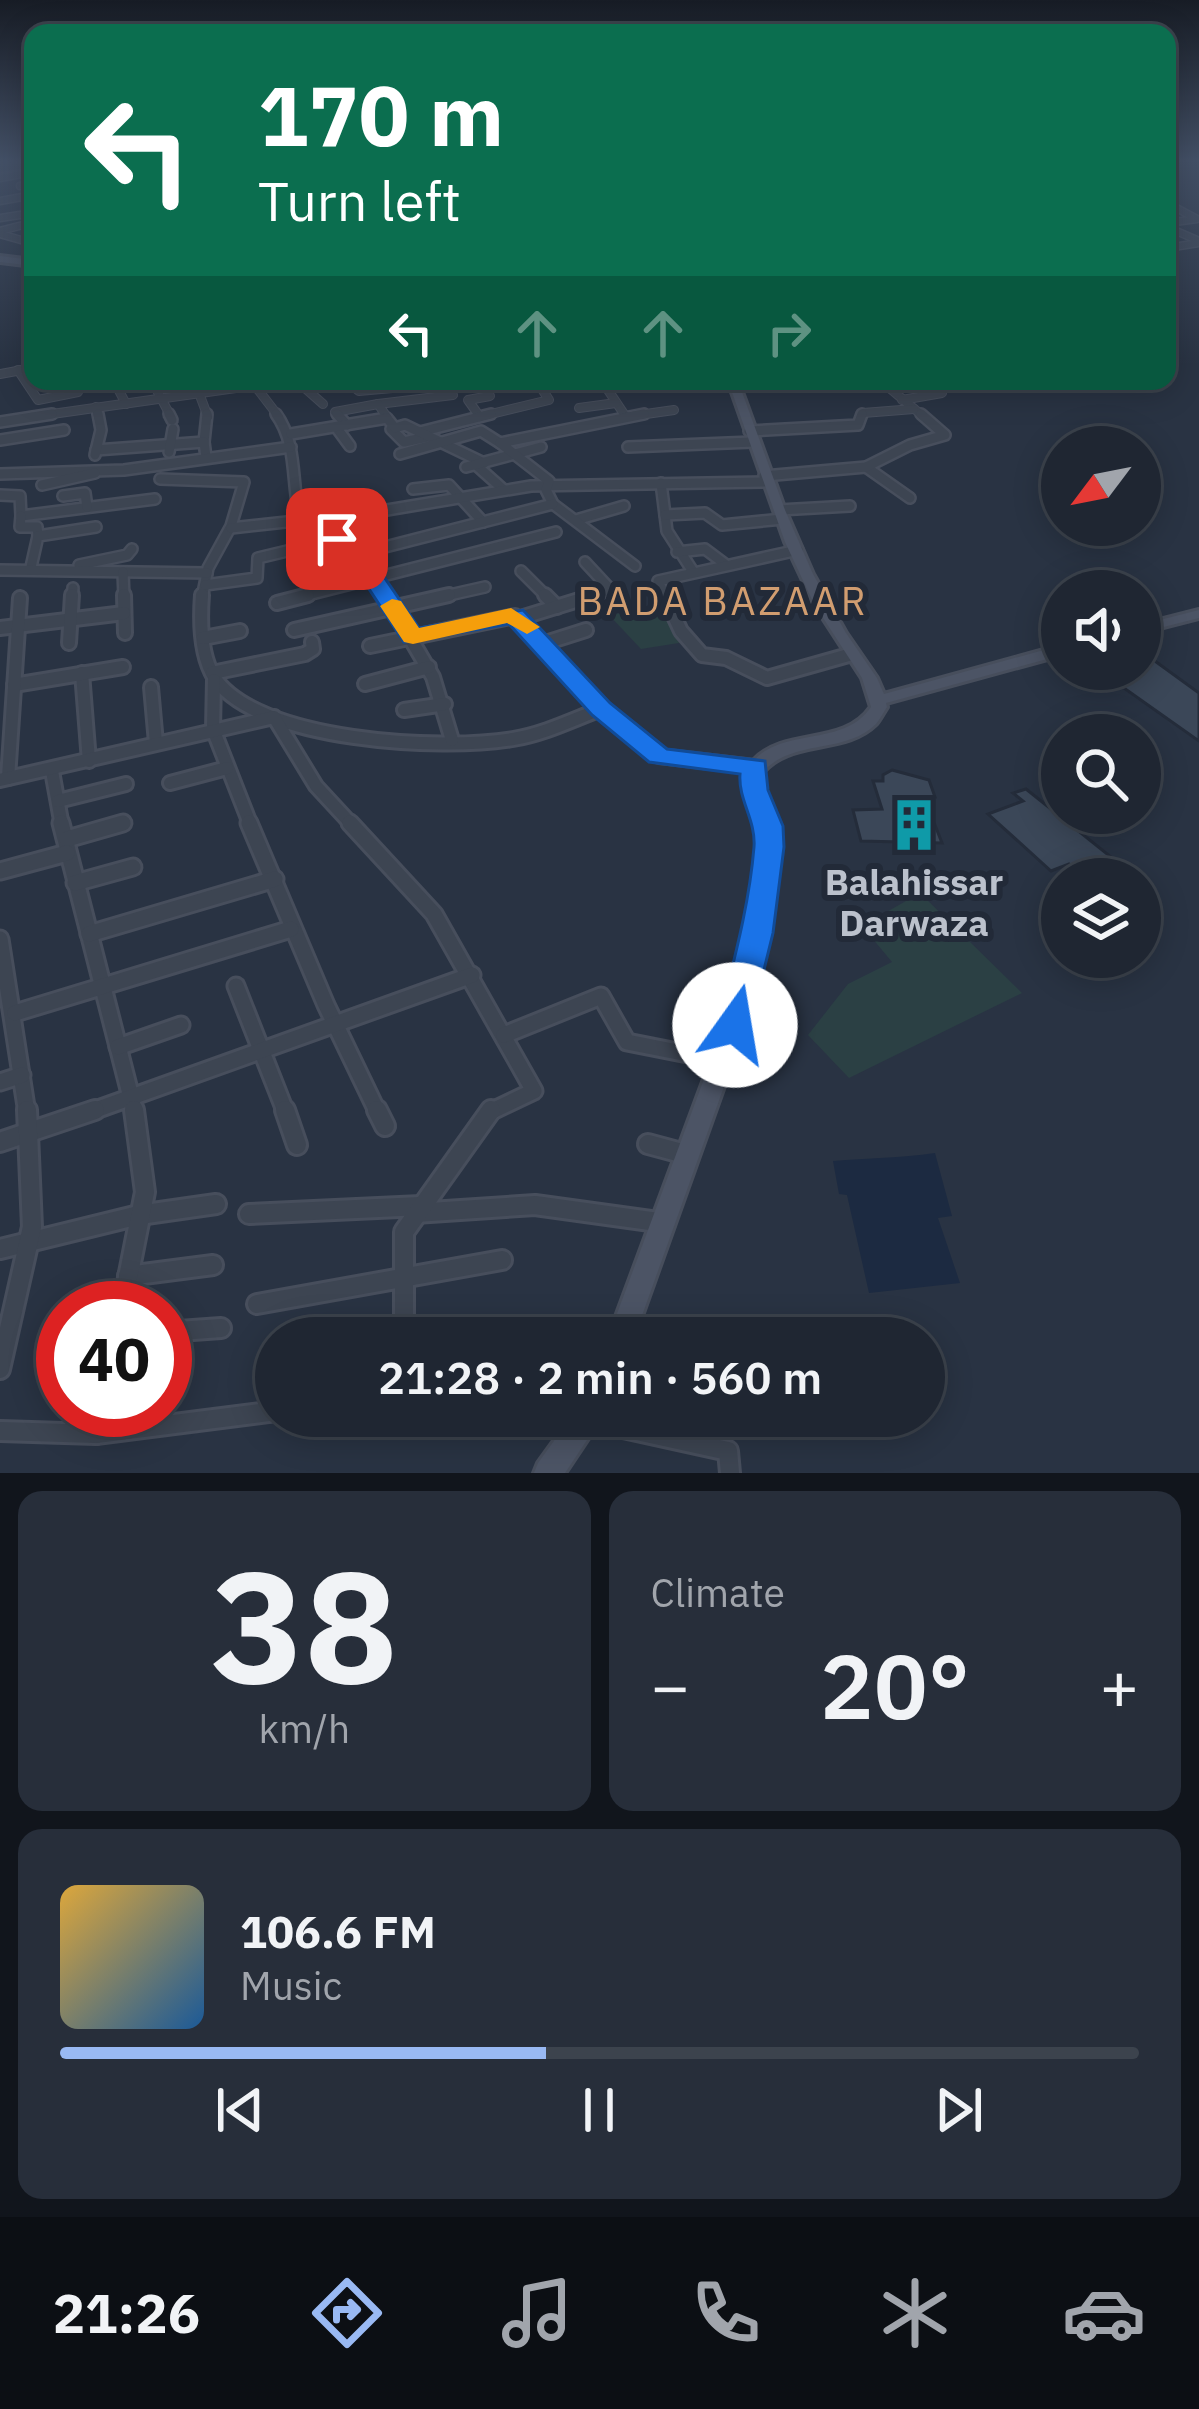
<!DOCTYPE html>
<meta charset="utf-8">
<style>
body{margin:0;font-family:"IBM Plex Sans",sans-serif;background:#272e3a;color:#f1f3f6;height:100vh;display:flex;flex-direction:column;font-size:45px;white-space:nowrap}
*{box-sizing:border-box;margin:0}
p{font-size:39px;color:#a1a5ac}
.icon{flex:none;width:66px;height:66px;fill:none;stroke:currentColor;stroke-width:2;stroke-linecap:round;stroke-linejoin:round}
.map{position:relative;height:1473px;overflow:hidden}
.sheet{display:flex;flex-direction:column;gap:18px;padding:18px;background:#11151c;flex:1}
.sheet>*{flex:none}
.top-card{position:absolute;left:24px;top:24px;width:1152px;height:366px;border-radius:24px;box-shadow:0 6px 30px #0003,0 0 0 3px #3c434d;background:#0b6e4f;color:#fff;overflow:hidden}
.needle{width:78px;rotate:238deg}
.tools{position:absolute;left:1041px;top:426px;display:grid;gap:24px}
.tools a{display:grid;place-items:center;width:120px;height:120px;border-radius:50%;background:#1f2632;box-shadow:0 6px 30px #0003,0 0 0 3px #3c434d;font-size:60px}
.speed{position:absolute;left:36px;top:1281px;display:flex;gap:24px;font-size:60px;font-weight:700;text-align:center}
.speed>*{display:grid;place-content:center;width:156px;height:156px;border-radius:50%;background:#1f2632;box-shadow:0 6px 30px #0003,0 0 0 3px #3c434d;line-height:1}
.speed .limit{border:18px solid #d22;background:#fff;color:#111}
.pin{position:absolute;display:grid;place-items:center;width:102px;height:102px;color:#fff;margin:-51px;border-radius:24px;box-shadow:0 6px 18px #0006}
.me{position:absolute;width:132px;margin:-66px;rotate:13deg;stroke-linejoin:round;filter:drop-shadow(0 0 9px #0008)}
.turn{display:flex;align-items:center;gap:42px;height:252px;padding:0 36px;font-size:54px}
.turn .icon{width:156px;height:156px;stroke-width:2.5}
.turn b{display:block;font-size:84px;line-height:102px}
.lanes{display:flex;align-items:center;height:114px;padding:0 36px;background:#0003;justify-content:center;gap:60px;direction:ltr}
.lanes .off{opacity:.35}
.big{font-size:90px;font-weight:600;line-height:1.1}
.sheet .card{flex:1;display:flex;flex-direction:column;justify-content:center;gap:18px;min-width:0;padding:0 42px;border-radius:24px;background:#272e3a}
.sheet .dial{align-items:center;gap:0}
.dial b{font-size:156px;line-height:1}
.song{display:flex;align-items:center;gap:36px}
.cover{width:144px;height:144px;border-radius:18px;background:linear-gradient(135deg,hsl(40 70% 55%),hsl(210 70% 35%))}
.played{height:12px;border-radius:6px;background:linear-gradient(90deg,#99b9f3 45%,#3c434d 45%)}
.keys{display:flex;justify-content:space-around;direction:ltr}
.heat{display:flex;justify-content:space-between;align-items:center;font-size:66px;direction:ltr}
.sheet .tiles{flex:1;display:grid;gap:18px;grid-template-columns:1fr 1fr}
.card:last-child{grid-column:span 2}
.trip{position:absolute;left:255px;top:1317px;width:690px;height:120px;border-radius:60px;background:#1f2632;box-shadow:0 6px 30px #0003,0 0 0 3px #3c434d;font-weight:600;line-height:120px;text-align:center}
.tabs{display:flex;height:192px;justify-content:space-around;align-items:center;background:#0c0f14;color:#a1a5ac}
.tabs .icon{width:84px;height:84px}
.tabs .on{color:#99b9f3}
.tabs b{font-size:54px;color:#f1f3f6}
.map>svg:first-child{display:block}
.green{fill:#2b4044}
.water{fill:#1c2a41}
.building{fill:#3b4758;stroke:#242c3a;stroke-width:3}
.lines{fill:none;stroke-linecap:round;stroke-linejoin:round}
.street-far5-casing{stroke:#474e5c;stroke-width:9}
.street-far4-casing{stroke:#474e5c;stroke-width:10}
.street-far3-casing{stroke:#474e5c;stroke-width:14}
.street-far2-casing{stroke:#474e5c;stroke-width:18}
.street-far1-casing{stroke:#474e5c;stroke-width:21}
.street-casing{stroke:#474e5c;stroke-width:24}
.secondary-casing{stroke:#474e5c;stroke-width:6}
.street-far5{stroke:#3d4552;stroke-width:6}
.street-far4{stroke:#3d4552;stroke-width:8}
.street-far3{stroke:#3d4552;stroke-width:9}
.street-far2{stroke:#3d4552;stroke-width:12}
.street-far1{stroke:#3d4552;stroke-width:15}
.street{stroke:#3d4552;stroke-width:18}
.secondary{fill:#4c5465;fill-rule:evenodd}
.route{fill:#1a73e8;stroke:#114b97;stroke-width:3}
.slow{fill:#f59e0b}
.labels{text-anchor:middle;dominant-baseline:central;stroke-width:12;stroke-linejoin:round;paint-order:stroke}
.poi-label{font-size:36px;font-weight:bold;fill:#bbc1cc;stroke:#222a38}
.neighbourhood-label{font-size:39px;letter-spacing:3px;fill:#d19d70;stroke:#222a38}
</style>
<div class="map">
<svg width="1199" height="1473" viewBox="0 0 1199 1473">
<rect width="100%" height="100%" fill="#293343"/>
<!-- green -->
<g class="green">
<polygon points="663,607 685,642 641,649 609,615"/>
<polygon points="920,893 1022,993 849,1078 808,1035 848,984 892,962 862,926"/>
</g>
<!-- water -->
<path class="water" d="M935,1153L952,1216L938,1218L960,1283L869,1293L847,1195L839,1194L833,1161C868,1158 900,1158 935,1153Z"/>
<!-- building -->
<g class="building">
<polygon points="1148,656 1199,693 1199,741 1097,669 1140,669 1140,659"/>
<polygon points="892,770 929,780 935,797 924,797 942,843 861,841 853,810 882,809 873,781 883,781 883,775"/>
<polygon points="1026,789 1116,861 1088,879 1069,864 1051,871 988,814 1023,801 1013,793"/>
</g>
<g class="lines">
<!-- street-far5 casing -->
<g class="street-far5-casing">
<g id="street-far5">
<polyline points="0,160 6,159"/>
<polyline points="0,169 30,164"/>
<polyline points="0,178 33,172"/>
<polyline points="20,186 33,184"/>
<polyline points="0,201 33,195"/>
<polyline points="1167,203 1197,219 1167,223"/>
<polyline points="0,218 33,213"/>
<polyline points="1167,227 1199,241"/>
<polyline points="0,231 23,225 33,229"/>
<polyline points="0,234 21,240"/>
<polyline points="1167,248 1199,243"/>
</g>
</g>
<!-- street-far4 casing -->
<g class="street-far4-casing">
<g id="street-far4">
<polyline points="26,342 33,351"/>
<polyline points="18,370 38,400 78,392 70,381"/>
<polyline points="0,374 33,368"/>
<polyline points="114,381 126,404"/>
<polyline points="152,381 171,417"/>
<polyline points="297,381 323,404"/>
<polyline points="346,381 359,391 470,381"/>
<polyline points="602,381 626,417"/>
<polyline points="881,381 924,417"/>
<polyline points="258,382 256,387 279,417"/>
<polyline points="605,386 647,383"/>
<polyline points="156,387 190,382"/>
<polyline points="199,393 208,417"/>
<polyline points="902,400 942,393"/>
<polyline points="378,404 453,395"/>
<polyline points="96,407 98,417"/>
<polyline points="579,408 616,403"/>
<polyline points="31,417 285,381"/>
<polyline points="340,417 335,412 378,404 387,417"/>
<polyline points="479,417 549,400 537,381"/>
<polyline points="480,417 468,400 490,396 484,381"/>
<polyline points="625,417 674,410"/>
<polyline points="861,417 863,413 914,409"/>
</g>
</g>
<!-- street-far3 casing -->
<g class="street-far3-casing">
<g id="street-far3">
<polyline points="169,414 172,420"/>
<path d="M276,414C298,444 291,483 300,519"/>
<polyline points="337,414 347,425"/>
<polyline points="0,422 52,414"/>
<polyline points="336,427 350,446"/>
<polyline points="391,429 404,442 427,437"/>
<polyline points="749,431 858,425 862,414"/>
<polyline points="420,432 491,414"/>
<polyline points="291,434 387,418 395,428 405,425 484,463"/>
<polyline points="0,440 64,430"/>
<polyline points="204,442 207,414"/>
<polyline points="628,447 753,442"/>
<polyline points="96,450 204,442 206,457"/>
<polyline points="169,452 173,429"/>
<polyline points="400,454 481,431 500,443"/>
<polyline points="95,455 101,430 98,414"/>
<polyline points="476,465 504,490"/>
<polyline points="466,467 541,447"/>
<polyline points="866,467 910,498"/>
<polyline points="0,474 124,470 291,447"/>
<polyline points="764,476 866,467 910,445 945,435 921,414"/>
<polyline points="160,479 244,482 231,526 208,568 202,598"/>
<polyline points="661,483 667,531 692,570"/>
<polyline points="42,485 95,473"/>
<polyline points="413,489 449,485 483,522"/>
<polyline points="0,495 20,496 21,516 155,499"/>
<polyline points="63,496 85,493 87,507"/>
<polyline points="779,510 850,506"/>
<polyline points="665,515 705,513 722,525 783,519"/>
<polyline points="21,516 20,527 37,527 38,536"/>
<polyline points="314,518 387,598"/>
<polyline points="576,520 624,506"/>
<polyline points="231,528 369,513 531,486 767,482"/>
<polyline points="677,552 705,549 725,564"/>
<polyline points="79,565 127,555 132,549"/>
<polyline points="635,566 553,504 546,490 549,481 500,443 644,414"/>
<polyline points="31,567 38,536 96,527"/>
<polyline points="303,568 553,504"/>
<polyline points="0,570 207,573"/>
<polyline points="521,571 548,598"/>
<polyline points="123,572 124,598"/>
<polyline points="205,585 257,578 258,558 337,539"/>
<polyline points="72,598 73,588"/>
<polyline points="296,598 556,532"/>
<polyline points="436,598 485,587"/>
<polyline points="585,598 611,590 585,562"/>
<polyline points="666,598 658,581 798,550"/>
</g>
</g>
<!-- street-far2 casing -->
<g class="street-far2-casing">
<g id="street-far2">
<polyline points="124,595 125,633"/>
<path d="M202,595C200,621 200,654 214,677C256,742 443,751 513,739C544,734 572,720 601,709"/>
<polyline points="385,595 433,677 452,740"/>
<polyline points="545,595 557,607"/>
<polyline points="664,595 681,631 702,655 726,658 767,678 852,654"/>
<polyline points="277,603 308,595"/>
<polyline points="520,618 595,595"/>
<polyline points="0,628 124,613"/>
<polyline points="294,630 449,595"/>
<polyline points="203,638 240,631"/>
<polyline points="69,643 72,595"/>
<polyline points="542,644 586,630"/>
<polyline points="370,646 515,616 601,709 659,756 755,767"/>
<polyline points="82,673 89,761"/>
<polyline points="212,673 305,654 313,649 312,642"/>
<polyline points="214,680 213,729 251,826"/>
<polyline points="365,684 429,667"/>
<polyline points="14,685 123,667"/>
<polyline points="151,687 156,743"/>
<polyline points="404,710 445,704"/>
<polyline points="52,771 62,826"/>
<polyline points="8,778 20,598"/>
<polyline points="0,780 274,717 316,786 353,826"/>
<polyline points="170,783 227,768"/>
<polyline points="58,801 126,784"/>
<polyline points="113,826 123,823"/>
</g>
</g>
<!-- street-far1 casing -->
<g class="street-far1-casing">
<g id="street-far1">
<polyline points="61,823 135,1113"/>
<polyline points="249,823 326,1005 378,1113"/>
<polyline points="350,823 434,914 534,1091 488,1113"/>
<polyline points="67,839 123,823"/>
<polyline points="0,871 67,853"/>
<polyline points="75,883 133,867"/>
<polyline points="89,934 275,879"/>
<polyline points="0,939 27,1113"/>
<polyline points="236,986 286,1113"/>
<polyline points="15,1013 291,929"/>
<polyline points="504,1035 601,996 627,1042 723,1061"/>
<polyline points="118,1047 181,1025"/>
<polyline points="0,1082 22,1075"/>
<polyline points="87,1113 472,975"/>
</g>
</g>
<!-- street casing -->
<g class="street-casing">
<g id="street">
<polyline points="285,1110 297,1145"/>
<polyline points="377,1110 385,1126"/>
<polyline points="0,1142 95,1110"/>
<polyline points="648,1144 689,1155"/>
<polyline points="415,1213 535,1205 665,1223"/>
<polyline points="249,1214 421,1206"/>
<polyline points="0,1249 139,1215 216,1204"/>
<polyline points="128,1276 213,1265"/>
<polyline points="257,1304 502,1260"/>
<polyline points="122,1308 145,1192 134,1110"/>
<polyline points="165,1332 221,1328"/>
<polyline points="404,1338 404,1232 491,1110"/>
<polyline points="549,1338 573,1329 623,1333"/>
<polyline points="0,1369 32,1227 27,1110"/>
<polyline points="587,1420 728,1451 730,1473"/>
<polyline points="0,1431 96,1434 276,1411"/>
<polyline points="96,1434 101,1410"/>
</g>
</g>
<!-- secondary casing -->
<g class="secondary-casing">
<g id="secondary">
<polygon points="0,256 33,260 33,266 0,262"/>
<path d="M728,381H738L785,510L813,574L846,633L877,678L884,694L1062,645V655L886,703L887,707C883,713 880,719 876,724C844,756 788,737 760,776L778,826L767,933L746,1025L634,1338H608L724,1025L747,933L760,826L742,776C743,774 753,761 754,760C786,727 844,747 871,707L862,678L814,604L785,542Z"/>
<polygon points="1199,610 1199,618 1140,633 1140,625"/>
<polygon points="572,1416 603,1416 565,1473 534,1473 538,1463"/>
</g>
</g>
<!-- street-far5 -->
<use href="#street-far5" class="street-far5"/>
<!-- street-far4 -->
<use href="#street-far4" class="street-far4"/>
<!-- street-far3 -->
<use href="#street-far3" class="street-far3"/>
<!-- street-far2 -->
<use href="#street-far2" class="street-far2"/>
<!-- street-far1 -->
<use href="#street-far1" class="street-far1"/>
<!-- street -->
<use href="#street" class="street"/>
<!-- secondary -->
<use href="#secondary" class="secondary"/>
</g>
<!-- sky -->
<linearGradient id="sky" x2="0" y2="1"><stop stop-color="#171c25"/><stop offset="0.44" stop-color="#435066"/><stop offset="1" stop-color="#435066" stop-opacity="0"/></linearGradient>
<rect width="1199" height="365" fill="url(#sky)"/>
<!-- route -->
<path class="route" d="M337,532L345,534L382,574L419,628L523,610L610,703L667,749L765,761L768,790L783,826L784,847L773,933L748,1035L735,1039L723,1035L718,1025C732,967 749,908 754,847C756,820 738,800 740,774L649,762L592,715L509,624L404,642L365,583L326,539Z"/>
<!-- slow -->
<polygon class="slow" points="392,599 401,601 419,628 511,608 540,627 527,634 507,623 413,644 404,642 380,606"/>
<!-- icons -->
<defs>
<g id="building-bare" transform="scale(4.14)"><path d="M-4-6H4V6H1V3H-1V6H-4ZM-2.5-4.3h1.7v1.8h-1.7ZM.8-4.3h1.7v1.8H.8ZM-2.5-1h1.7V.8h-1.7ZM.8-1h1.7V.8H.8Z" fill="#0f9aa8" stroke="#222a38" stroke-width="2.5" paint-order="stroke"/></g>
</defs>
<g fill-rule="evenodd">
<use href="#building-bare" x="914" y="825"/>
</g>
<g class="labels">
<!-- poi labels -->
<g class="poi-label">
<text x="914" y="881">Balahissar<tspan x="914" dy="41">Darwaza</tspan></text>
</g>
<!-- neighbourhood labels -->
<g class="neighbourhood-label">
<text x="723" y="600">BADA BAZAAR</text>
</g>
</g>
</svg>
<div class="tools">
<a><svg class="needle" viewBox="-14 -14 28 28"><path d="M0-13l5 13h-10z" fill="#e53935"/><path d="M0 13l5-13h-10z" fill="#a1a5ac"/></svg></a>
<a><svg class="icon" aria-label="sound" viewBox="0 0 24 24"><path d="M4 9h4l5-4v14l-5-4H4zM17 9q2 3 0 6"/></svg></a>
<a><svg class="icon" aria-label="search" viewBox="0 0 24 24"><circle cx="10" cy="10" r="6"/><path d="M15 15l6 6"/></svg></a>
<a><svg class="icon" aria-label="layers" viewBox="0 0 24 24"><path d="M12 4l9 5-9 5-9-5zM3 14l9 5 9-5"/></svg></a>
</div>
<div class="speed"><div class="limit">40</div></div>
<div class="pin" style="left:337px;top:539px;background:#d93025"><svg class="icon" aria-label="arrive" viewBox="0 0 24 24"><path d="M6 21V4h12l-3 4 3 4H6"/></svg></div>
<svg class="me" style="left:735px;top:1025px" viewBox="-20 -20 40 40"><circle r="19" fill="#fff"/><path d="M0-13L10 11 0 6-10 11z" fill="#1a73e8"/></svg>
<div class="trip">21:28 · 2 min · 560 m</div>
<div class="top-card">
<div class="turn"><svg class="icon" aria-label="left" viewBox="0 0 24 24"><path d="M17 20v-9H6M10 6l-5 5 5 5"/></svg><div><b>170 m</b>Turn left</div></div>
<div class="lanes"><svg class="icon" aria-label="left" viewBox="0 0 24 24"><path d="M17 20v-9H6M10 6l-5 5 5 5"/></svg><svg class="icon off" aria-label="ahead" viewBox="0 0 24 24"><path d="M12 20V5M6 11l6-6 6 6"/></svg><svg class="icon off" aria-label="ahead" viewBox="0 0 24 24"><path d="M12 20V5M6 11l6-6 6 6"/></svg><svg class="icon off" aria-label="right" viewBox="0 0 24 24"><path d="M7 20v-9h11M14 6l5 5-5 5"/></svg></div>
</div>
</div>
<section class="sheet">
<div class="tiles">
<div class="card dial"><b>38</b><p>km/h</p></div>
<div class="card"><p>Climate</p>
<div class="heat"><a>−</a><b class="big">20°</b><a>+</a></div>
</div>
<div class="card">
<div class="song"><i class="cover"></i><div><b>106.6 FM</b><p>Music</p></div></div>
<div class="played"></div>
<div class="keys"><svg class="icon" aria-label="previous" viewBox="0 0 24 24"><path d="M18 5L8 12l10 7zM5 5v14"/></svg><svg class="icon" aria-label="pause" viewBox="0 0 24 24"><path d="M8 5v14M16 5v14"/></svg><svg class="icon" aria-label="next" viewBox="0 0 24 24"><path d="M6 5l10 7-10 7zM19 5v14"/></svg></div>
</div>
</div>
</section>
<nav class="tabs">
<b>21:26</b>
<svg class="icon on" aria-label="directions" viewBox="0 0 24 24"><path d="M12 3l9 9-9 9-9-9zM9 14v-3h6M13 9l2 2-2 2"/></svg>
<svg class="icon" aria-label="music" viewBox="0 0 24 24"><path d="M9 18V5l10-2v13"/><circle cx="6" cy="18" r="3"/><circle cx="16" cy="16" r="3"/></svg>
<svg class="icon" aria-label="phone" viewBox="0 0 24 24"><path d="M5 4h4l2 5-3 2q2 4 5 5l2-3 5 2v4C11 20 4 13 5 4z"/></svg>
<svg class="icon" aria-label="climate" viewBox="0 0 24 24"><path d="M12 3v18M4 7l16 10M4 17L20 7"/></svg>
<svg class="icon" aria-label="car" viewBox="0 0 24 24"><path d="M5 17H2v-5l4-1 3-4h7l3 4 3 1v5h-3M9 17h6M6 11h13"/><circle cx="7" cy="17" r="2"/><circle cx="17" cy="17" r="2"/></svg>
</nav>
